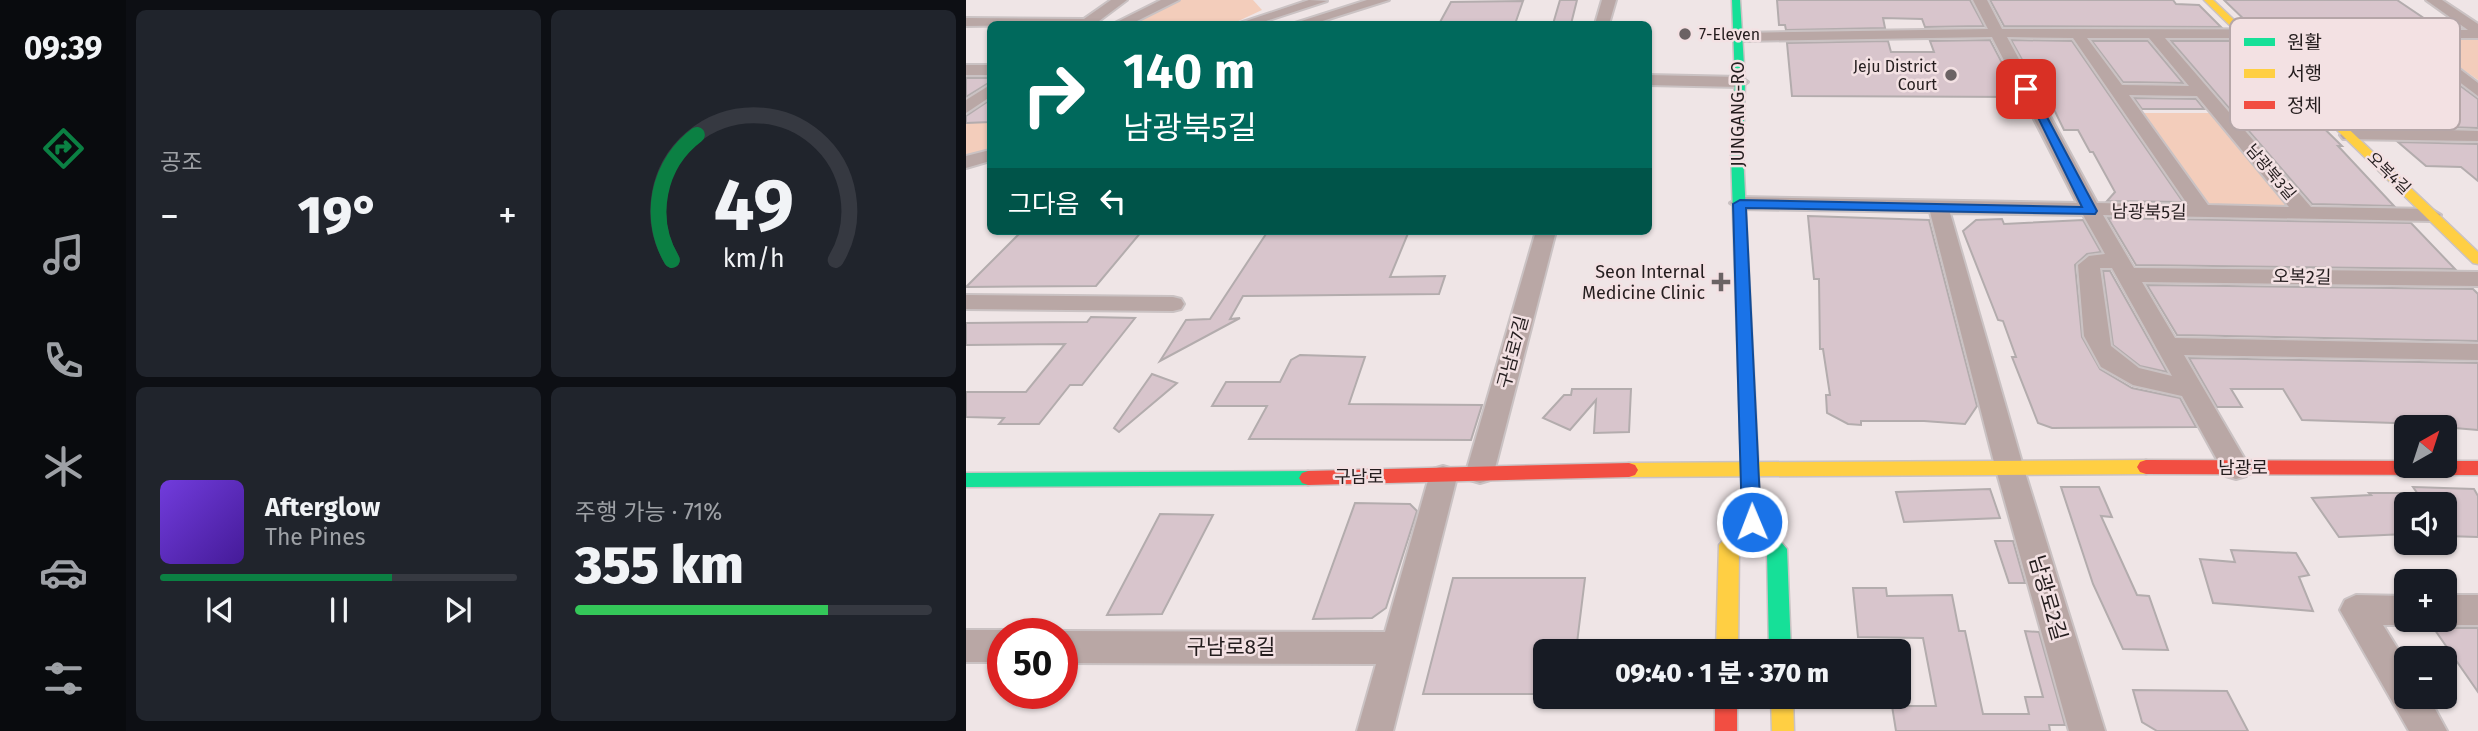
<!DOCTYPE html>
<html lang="ko">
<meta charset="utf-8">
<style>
body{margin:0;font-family:"Fira Sans","Noto Sans KR",sans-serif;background:#20242c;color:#f1f3f6;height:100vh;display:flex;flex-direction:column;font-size:26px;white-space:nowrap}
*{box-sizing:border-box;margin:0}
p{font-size:23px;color:#9ea1a6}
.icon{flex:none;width:38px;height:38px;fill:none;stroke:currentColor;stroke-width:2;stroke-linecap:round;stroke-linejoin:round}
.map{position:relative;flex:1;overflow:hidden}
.panel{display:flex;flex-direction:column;gap:10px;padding:10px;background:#0d0f14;width:840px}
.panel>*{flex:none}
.top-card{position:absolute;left:21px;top:21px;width:665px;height:214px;border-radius:10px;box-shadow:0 2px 5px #0004;background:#00695c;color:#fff;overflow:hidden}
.needle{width:46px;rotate:39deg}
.fabs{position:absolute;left:1428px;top:415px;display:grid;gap:14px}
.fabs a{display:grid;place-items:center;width:63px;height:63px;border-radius:10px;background:#171b24;box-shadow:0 2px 5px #0004;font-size:35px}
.speed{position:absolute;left:21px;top:618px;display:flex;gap:14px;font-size:35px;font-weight:700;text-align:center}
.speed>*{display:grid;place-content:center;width:91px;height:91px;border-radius:50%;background:#171b24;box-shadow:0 2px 5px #0004;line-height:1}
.speed .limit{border:10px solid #d22;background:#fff;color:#111}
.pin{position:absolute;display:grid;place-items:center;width:60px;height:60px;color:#fff;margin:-30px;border-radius:14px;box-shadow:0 4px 10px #0006}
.me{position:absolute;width:77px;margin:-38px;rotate:359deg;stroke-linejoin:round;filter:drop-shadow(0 0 5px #0008)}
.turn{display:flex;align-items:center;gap:24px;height:147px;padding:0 21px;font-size:32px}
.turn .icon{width:91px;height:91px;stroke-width:2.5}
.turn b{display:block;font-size:49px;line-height:60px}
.then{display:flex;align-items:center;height:66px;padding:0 21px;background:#0003;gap:14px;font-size:26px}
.big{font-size:52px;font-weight:800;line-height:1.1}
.panel .widget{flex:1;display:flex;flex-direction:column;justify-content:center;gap:10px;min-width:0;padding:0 24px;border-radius:10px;background:#20242c}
.panel .dial{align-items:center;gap:0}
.dial svg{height:182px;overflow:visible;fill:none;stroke:#363941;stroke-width:7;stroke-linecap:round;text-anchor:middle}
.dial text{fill:#f1f3f6;stroke:none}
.song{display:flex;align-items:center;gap:21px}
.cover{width:84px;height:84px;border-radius:10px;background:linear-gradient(135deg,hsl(260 70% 55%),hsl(260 70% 35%))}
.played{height:7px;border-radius:4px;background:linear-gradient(90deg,#0b8043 65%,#363941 65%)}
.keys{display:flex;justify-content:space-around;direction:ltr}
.heat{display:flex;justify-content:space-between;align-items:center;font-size:38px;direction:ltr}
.charge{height:10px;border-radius:5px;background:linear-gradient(90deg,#34c759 71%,#363941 0)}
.panel .tiles{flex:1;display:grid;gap:10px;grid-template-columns:repeat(2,1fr)}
.trip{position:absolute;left:567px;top:639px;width:378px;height:70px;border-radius:10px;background:#171b24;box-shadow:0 2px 5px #0004;font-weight:800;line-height:70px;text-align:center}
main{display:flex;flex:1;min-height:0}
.tab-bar{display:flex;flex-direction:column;width:126px;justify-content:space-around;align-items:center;background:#090b0e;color:#9ea1a6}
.tab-bar .icon{width:49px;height:49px}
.tab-bar .current{color:#0b8043}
.tab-bar b{font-size:32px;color:#f1f3f6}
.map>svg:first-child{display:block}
.green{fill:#f3cdbb}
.building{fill:#d8c5cc;stroke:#b3acad;stroke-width:2}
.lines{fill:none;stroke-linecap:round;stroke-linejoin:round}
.street-casing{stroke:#cac2c3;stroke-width:4}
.fast-casing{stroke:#cac2c3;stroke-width:3}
.slow-casing{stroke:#cac2c3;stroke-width:3}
.jam-casing{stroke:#cac2c3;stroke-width:3}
.street{fill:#b9a7a5;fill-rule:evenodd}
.fast{fill:#16e098;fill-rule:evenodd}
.slow{fill:#ffcf43;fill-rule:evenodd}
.jam{fill:#f24e42;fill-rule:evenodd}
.route{fill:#1a73e8;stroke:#114b97;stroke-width:2}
.poi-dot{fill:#6b6364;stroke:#f3e1e3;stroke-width:2.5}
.labels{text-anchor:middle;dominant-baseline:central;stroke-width:5;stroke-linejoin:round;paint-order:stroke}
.far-poi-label{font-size:16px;fill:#241d1e;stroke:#f3e1e3;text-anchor:start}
.far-street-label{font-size:16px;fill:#241d1e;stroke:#f3e1e3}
.street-label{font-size:18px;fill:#241d1e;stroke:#f3e1e3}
.poi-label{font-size:18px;fill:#241d1e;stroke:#f3e1e3;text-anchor:end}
.near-street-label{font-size:21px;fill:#241d1e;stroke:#f3e1e3}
.key{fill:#f3e1e3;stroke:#b5a6a8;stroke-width:2}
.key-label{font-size:19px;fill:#241d1e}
</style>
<main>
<nav class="tab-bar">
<b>09:39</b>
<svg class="icon current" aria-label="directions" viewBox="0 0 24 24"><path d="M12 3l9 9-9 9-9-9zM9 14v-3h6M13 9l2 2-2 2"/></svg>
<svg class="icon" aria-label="music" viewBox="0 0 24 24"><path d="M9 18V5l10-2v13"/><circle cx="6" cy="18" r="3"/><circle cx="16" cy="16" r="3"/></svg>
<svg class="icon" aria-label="phone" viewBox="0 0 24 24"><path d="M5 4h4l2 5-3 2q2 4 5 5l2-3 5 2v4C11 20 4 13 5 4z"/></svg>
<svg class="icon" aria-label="climate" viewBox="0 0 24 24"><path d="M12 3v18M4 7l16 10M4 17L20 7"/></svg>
<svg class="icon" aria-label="car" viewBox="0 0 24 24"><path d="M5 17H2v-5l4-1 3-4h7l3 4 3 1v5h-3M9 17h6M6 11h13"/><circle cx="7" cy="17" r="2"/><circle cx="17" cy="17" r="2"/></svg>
<svg class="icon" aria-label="filters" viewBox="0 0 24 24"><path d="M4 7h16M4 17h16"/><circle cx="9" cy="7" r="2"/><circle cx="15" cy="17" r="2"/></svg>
</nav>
<section class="panel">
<div class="tiles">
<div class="widget"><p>공조</p>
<div class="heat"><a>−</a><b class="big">19°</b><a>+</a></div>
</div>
<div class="widget dial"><svg viewBox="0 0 100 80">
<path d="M14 69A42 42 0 1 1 86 69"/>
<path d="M14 69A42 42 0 0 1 25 14" stroke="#0b8043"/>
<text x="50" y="56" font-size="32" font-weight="700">49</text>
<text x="50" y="72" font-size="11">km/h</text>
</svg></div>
<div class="widget">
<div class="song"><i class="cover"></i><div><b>Afterglow</b><p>The Pines</p></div></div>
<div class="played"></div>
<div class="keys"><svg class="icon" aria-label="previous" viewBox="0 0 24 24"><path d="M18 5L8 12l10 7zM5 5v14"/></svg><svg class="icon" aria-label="pause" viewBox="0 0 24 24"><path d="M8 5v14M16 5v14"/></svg><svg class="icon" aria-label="next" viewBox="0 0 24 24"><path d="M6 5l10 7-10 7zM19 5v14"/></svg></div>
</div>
<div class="widget"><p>주행 가능 · 71%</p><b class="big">355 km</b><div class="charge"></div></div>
</div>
</section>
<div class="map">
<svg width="1512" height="731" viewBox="0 0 1512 731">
<rect width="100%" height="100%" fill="#efe5e6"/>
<!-- green -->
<g class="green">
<polygon points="204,0 287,0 296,10 266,24 151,24"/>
<polygon points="1450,36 1512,36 1512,80"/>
<polygon points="24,90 24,155 0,162 0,108"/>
<polygon points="1172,113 1245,113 1327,209 1241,209"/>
</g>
<!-- building -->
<g class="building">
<polygon points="594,0 611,0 605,24 587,24"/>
<polygon points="811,0 1004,0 1018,26 959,27 956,19 917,18 919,28 820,30 819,25 813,25"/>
<polygon points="1024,0 1207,0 1210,4 1233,5 1255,27 1038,26"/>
<polygon points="1258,0 1431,0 1471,27 1286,27"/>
<polygon points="557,1 549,24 473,24 485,2"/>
<polygon points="1024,40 1054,97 826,96 821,43 922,41 925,52 968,52 964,41"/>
<polygon points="1045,40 1106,41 1217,202 1141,201 1149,192 1127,152 1124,152 1112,130 1098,130 1082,97 1077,97"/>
<polygon points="1126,41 1182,41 1217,83 1157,82"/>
<polygon points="1205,41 1269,41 1376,146 1372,146 1428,206 1346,204"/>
<polygon points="1384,41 1434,41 1512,99 1512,128 1479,127"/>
<polygon points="24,78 24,82 0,97 0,78"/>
<polygon points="1168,98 1230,99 1238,109 1176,109"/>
<polygon points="24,100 24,122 0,123 0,116"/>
<polygon points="1432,142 1512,144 1512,181 1495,167 1460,166"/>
<polygon points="842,216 963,220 1011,406 999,424 958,421 895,421 895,425 882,424 861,413 860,395 864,395 857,349 854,349 853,279 848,279"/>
<polygon points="1142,218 1445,223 1489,269 1170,265"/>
<polygon points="1036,219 1038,224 1117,220 1135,252 1121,254 1109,265 1116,337 1134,369 1166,388 1214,398 1230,427 1086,428 1072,423 1046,357 1050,357 1037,321 1032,320 997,231 1010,220"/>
<polygon points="56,231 176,231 130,286 0,287"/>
<polygon points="302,231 443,231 424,277 479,276 473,294 277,296 264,319 274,318 194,361 220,320 244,319"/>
<polygon points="1137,271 1144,271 1201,372 1174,366 1147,345"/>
<polygon points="1181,285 1507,289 1512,294 1512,341 1211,335"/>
<polygon points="125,317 169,318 116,385 104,385 73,424 33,424 38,418 0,417 0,392 60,392 99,344 0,345 0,323 121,322"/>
<polygon points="334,355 399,357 383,404 516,405 505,440 283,439 301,406 246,406 260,382 314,382 325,360"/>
<polygon points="1223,358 1512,363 1512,430 1429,423 1336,420 1317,389 1265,389 1276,407 1251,407"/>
<polygon points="186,374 211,383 153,432 148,428"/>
<polygon points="606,389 665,389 663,432 628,433 630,400 604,430 577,418 598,395 605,395"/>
<polygon points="1095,487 1133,487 1146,517 1135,516 1171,595 1183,596 1202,650 1157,649 1127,584"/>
<polygon points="1447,487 1508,489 1512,496 1512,537 1479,536 1479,504 1459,504"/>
<polygon points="1024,489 1034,518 938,522 930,492"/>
<polygon points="1403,493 1440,493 1440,534 1373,537 1346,498 1405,495"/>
<polygon points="389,503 444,504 451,511 420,608 406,618 347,619"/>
<polygon points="194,514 247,515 196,614 141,615"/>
<polygon points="1029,541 1047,541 1059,583 1043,583"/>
<polygon points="1265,550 1330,553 1343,575 1333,577 1347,611 1247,603 1234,559 1269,562"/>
<polygon points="487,578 619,578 610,651 579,651 579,694 457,694"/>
<polygon points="887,588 920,588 921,596 986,595 993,631 999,631 1017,714 1063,714 1059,697 1077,697 1059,631 1073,632 1099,725 1083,725 1084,731 930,731 926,706 970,706 957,638 892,637"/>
<polygon points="1462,620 1479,628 1512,628 1512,692"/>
<polygon points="1167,690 1261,691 1282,731 1191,731 1176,722"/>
</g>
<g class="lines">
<!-- street casing -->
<g class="street-casing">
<g id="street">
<polygon points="145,0 161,0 129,24 0,26 0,18 118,19"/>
<polygon points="195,0 213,0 165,24 147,24"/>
<polygon points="343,0 361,1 291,24 271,24"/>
<polygon points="401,0 423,0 347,24 326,24"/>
<polygon points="636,0 650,0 643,24 629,24"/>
<path d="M1007,0H1021L1036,29L1502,30L1460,0H1476L1512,24V38H1453L1512,83V96L1435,38H1377L1478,130L1512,131V141L1377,139L1374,135L1383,130H1458L1360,38H1199L1345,207L1465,209L1475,215L1465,221L1137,215L1168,268L1512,272V286L1176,282L1209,338L1512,344V360L1218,355L1284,468L1280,476L1270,479L1260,476L1216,396L1167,385L1135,367L1118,336L1112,265L1123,256L1139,254L1117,215L984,213L1057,466L1139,731H1103L1029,466L964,212L774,209L764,203L774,197L1111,203L1026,37L773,41L766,37L773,33L1022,29ZM1041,37L1107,38L1222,205L1131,203ZM1121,38H1183L1223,86L1156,85ZM1163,95L1231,96L1323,207L1242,205ZM1134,268H1146L1206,376L1173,368L1145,346Z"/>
<rect x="0" y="65" width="24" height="10"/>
<polygon points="682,75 774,77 782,82 774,87 682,85"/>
<polygon points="24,85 24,97 0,113 0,100"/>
<polygon points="24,150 24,161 0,168 0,156"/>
<polygon points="570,231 590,231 528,472 524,480 514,483 504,480 500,472"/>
<polygon points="0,295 207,297 215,299 218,304 215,309 207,311 0,309"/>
<polygon points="477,466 487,469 491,477 427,731 391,731 410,664 96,663 96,634 91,634 96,631 419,632 463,477 467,469"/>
<polygon points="1390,595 1440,596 1440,620 1451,620 1440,625 1417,625 1440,662 1440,696 1462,696 1481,731 1443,731 1374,610 1379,600"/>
<polygon points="1479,595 1512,595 1512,625 1479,625 1468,620 1479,620"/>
<polygon points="0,630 37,630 45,634 37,634 37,662 0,662"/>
</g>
</g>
<!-- fast casing -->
<g class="fast-casing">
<g id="fast">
<polygon points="766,0 774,0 779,82 777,153 795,519 821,549 825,651 803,651 801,552 777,522 765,153 769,82"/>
<polygon points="342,471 348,473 351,478 348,483 342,485 0,487 0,473"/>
</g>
</g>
<!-- slow casing -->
<g class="slow-casing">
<g id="slow">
<polygon points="1238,0 1247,0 1512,252 1512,264 1507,263"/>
<polygon points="1180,460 1186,462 1189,467 1186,472 1180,474 663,477 657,475 654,470 657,465 663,463"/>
<polygon points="786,514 793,516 795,522 773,548 772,651 750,651 753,545 779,516"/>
<polygon points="805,696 827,696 828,731 806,731"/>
</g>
</g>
<!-- jam casing -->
<g class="jam-casing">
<g id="jam">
<polygon points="1180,460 1440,461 1440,466 1479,466 1479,461 1512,461 1512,475 1180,474 1174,472 1171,467 1174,462"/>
<polygon points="663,463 669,465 672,470 669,475 663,477 342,485 336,483 333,478 336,473 342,471"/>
<rect x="749" y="696" width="22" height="35"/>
</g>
</g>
<!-- street -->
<use href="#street" class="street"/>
<!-- fast -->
<use href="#fast" class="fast"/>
<!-- slow -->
<use href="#slow" class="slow"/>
<!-- jam -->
<use href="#jam" class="jam"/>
</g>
<!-- route -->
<polygon class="route" points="1057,87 1066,89 1131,211 1129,214 780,208 795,522 792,527 779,527 776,522 767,204 774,200 1116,207"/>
<!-- markers -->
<g class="poi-dot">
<circle cx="719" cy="34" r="7"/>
<circle cx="985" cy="75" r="7"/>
<path d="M751.5 271.5h7v7h7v7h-7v7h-7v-7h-7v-7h7z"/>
</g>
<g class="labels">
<!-- far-poi labels -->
<g class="far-poi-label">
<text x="733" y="34">7-Eleven</text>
<text x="971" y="66" text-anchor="end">Jeju District<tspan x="971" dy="18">Court</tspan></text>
</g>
<!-- far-street labels -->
<g class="far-street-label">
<text transform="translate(1305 172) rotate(50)">남광북3길</text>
<text transform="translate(1423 173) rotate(44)">오복4길</text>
</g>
<!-- street labels -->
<g class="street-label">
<text transform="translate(772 114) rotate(-90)">JUNGANG-RO</text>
<text transform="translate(1183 212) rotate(1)">남광북5길</text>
<text transform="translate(1336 277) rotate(1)">오복2길</text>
<text transform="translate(547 352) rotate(-75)">구남로7길</text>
<text x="1277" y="468">남광로</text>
<text x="393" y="477">구남로</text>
</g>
<!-- poi labels -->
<g class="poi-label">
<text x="739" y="272">Seon Internal<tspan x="739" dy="21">Medicine Clinic</tspan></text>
</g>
<!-- near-street labels -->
<g class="near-street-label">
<text transform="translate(1082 598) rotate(74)">남광로2길</text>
<text x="265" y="647">구남로8길</text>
</g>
</g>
<!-- legend -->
<rect x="1264" y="18" width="230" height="112" rx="10" class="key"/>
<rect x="1278" y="38" width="31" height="8" fill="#16e098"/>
<rect x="1278" y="69" width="31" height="9" fill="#ffcf43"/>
<rect x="1278" y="101" width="31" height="8" fill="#f24e42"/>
<g class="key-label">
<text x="1321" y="49">원활</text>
<text x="1321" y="80">서행</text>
<text x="1321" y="112">정체</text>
</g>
</svg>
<div class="fabs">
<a><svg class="needle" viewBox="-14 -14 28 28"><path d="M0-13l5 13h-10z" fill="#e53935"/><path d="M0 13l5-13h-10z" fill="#9ea1a6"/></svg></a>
<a><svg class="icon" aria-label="sound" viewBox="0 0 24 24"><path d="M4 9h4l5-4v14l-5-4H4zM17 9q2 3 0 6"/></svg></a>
<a>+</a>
<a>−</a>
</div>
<div class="speed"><div class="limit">50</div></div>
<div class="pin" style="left:1060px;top:89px;background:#d93025"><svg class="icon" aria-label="arrive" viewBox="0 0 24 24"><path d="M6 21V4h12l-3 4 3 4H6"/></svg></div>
<svg class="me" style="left:786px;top:522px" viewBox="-20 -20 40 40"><circle r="17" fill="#1a73e8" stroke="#fff" stroke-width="3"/><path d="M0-11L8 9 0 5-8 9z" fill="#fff"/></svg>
<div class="trip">09:40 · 1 분 · 370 m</div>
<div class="top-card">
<div class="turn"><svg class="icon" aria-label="right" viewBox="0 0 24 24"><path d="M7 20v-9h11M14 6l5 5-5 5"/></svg><div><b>140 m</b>남광북5길</div></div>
<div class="then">그다음<svg class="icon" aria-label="left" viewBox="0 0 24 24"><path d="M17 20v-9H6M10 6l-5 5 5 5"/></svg></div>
</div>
</div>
</main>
